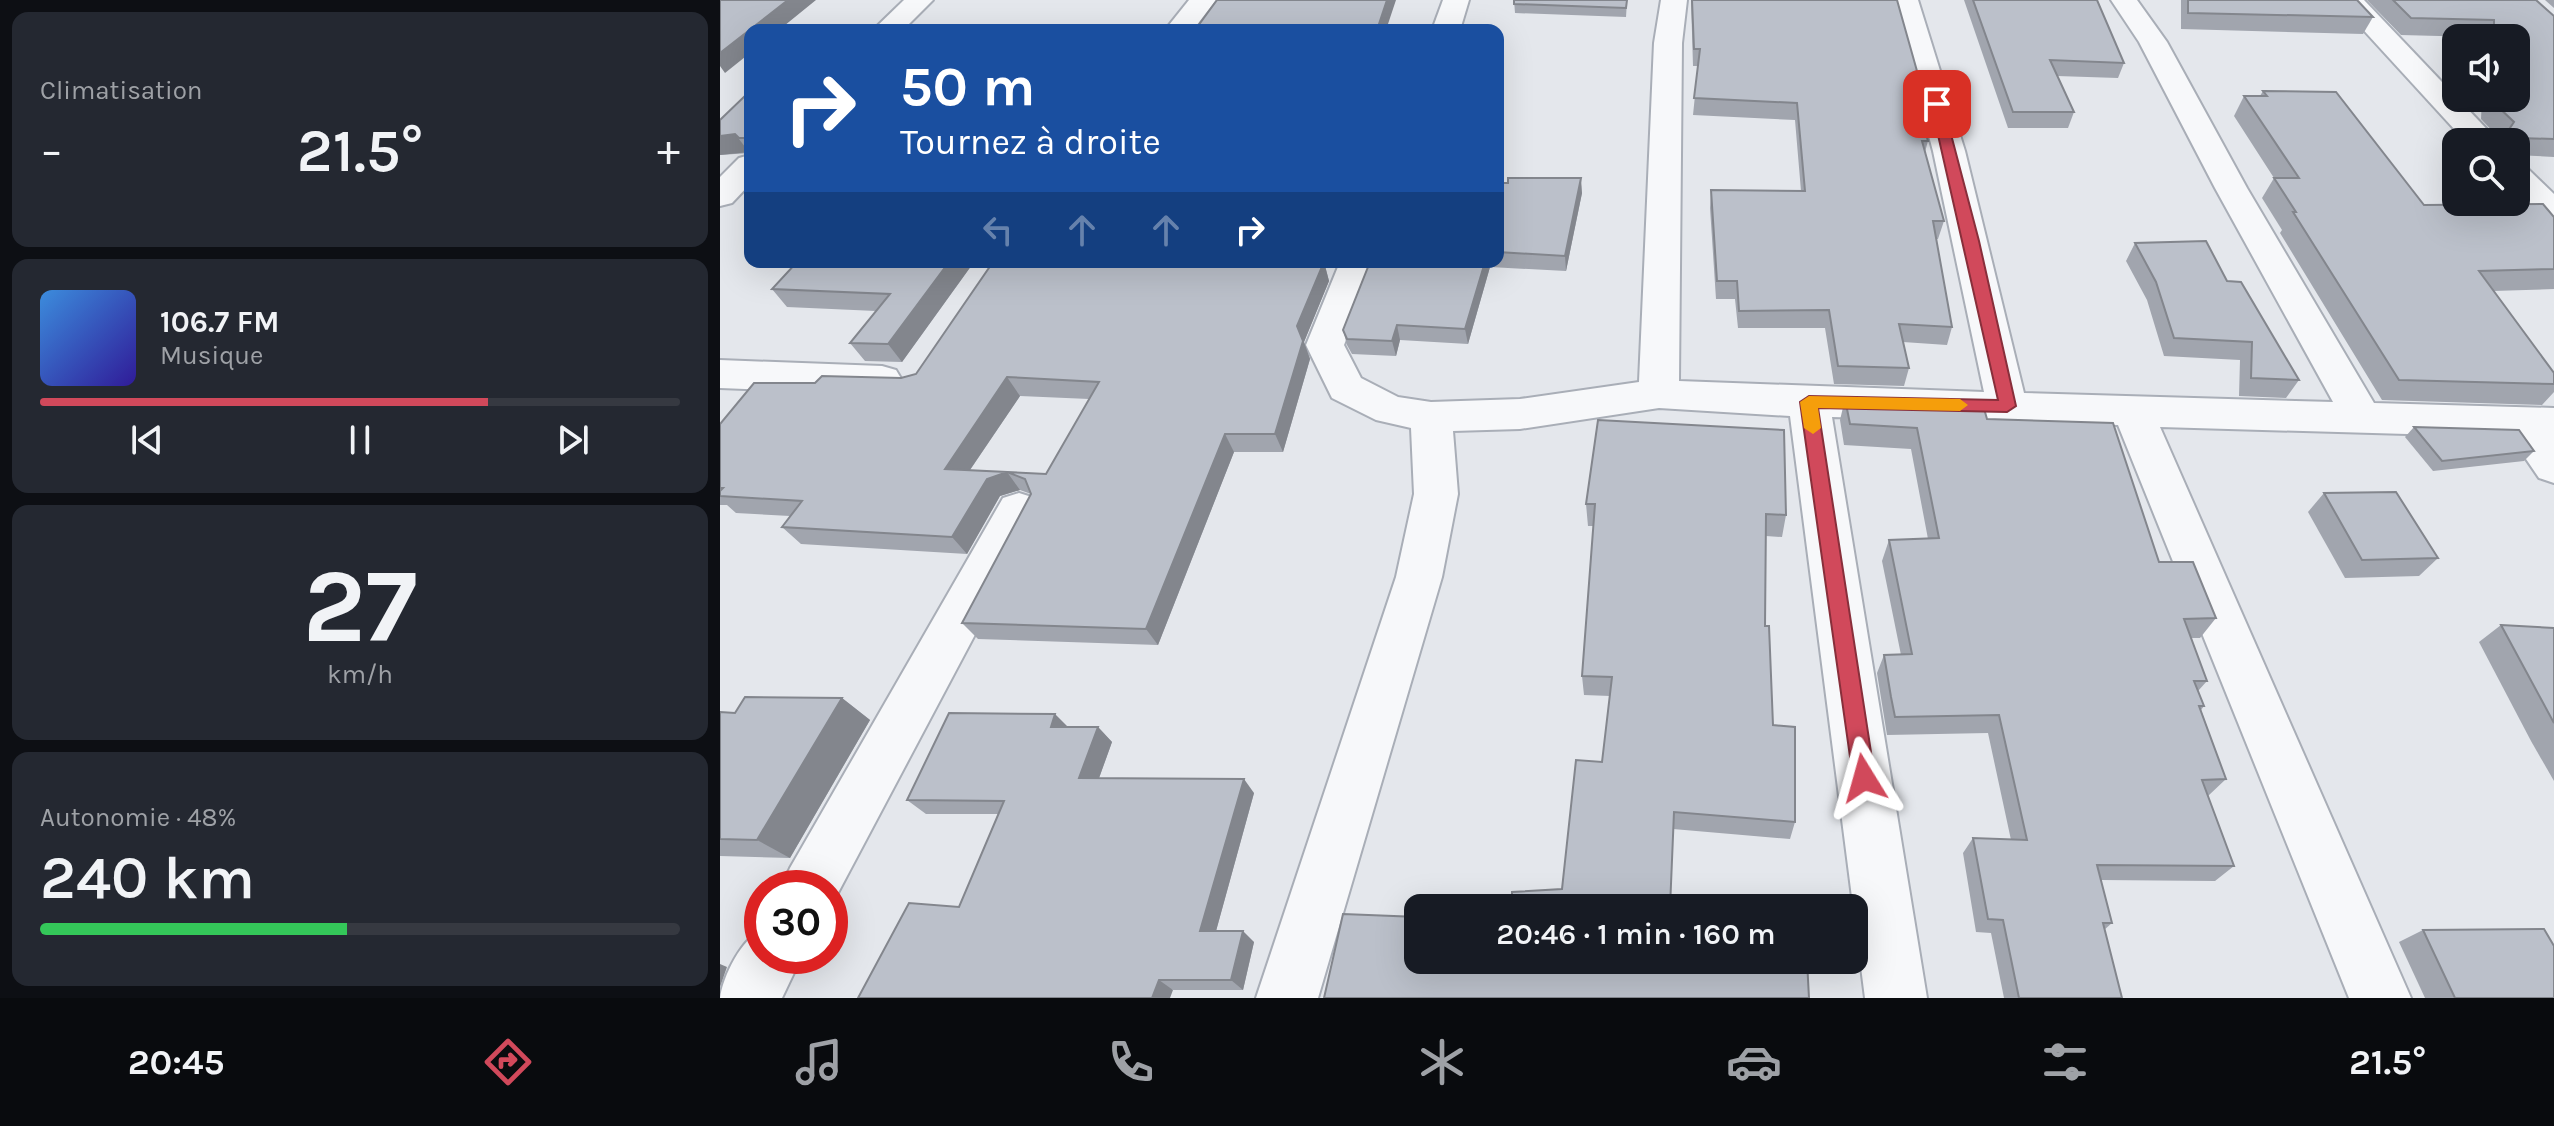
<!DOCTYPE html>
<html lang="fr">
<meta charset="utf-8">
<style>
body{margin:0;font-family:Karla,sans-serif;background:#242831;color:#f1f3f6;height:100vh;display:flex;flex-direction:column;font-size:30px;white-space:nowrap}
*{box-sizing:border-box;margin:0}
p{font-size:26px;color:#9ea1a6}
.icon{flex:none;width:44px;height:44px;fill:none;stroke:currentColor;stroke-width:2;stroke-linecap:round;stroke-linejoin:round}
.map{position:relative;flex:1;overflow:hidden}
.details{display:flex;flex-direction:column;gap:12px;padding:12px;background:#0d0f14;width:720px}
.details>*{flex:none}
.hud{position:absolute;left:24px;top:24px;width:760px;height:244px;border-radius:16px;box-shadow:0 8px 32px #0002;background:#1a4fa0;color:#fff;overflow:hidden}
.controls{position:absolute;left:1722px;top:24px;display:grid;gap:16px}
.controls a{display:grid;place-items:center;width:88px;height:88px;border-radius:16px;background:#171b24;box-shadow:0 8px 32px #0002;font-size:40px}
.speed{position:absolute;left:24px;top:870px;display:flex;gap:16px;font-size:40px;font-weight:700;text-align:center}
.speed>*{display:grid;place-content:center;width:104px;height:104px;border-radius:50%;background:#171b24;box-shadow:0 8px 32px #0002;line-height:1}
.speed .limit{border:12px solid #d22;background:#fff;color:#111}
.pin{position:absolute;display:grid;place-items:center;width:68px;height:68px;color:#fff;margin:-34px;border-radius:16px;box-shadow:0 4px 12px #0006}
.me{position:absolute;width:88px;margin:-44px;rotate:352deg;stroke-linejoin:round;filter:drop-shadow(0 0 6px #0008)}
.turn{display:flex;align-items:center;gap:28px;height:168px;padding:0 24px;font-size:36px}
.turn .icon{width:104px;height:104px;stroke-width:2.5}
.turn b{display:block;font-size:56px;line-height:68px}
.lanes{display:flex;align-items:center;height:76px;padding:0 24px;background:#0003;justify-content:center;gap:40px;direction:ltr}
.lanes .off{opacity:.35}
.big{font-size:60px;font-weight:600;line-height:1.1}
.details .widget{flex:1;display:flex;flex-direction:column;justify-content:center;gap:12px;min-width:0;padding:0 28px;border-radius:16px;background:#242831}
.details .dial{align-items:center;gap:0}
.dial b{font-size:104px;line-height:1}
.song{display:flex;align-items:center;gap:24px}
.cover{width:96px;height:96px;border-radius:12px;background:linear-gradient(135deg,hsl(210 70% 55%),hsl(250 70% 35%))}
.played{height:8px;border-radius:4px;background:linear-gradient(90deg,#d1495b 70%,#363941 70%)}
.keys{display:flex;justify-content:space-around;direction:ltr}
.heat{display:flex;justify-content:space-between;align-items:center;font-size:44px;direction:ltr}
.charge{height:12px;border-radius:6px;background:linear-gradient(90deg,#34c759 48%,#363941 0)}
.trip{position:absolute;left:684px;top:894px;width:464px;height:80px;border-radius:16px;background:#171b24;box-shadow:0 8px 32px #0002;font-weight:600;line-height:80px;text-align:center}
.tab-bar{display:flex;height:128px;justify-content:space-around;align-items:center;background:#090b0e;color:#9ea1a6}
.tab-bar .icon{width:56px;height:56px}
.tab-bar .current{color:#d1495b}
.tab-bar b{font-size:36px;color:#f1f3f6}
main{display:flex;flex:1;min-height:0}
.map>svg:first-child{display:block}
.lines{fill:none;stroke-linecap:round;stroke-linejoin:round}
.minor-casing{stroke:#a9aeb7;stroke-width:4}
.minor{fill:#f7f8fa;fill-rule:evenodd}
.wall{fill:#a1a5ae;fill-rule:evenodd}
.shaded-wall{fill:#83868d}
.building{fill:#bbc0ca;stroke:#83868d;stroke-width:2;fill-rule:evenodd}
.route{fill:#d1495b;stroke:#882f3b;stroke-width:2}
.slow{fill:#f59e0b}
</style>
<main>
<section class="details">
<div class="widget"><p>Climatisation</p>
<div class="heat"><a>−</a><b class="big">21.5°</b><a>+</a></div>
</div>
<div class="widget">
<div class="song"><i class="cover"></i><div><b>106.7 FM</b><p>Musique</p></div></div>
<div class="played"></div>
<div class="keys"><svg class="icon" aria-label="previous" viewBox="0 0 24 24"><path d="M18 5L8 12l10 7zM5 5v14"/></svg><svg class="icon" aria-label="pause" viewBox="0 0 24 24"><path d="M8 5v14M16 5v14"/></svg><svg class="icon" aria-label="next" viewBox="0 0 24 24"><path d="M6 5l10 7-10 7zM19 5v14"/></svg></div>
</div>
<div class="widget dial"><b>27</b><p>km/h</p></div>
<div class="widget"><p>Autonomie · 48%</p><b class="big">240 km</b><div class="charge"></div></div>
</section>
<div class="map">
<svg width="1834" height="998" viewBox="0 0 1834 998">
<rect width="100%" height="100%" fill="#e4e7ec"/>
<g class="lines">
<!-- minor casing -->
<g class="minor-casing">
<g id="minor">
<polygon points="184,0 213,0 183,30 153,30"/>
<polygon points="469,0 496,0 473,30 445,30"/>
<polygon points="723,0 749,0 740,30 712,30"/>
<polygon points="941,0 967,0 962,43 959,381 1264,392 1213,151 1172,0 1198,0 1245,151 1304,393 1613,402 1495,188 1419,42 1391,0 1417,0 1447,42 1527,188 1654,403 1834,408 1834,483 1819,478 1791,437 1440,427 1691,998 1629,998 1398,425 1112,417 1207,998 1145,998 1070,416 939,408 800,429 733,431 738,494 722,577 598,998 536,998 676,577 694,494 691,428 656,420 612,398 586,345 620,262 656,262 624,345 641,378 678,397 711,402 800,399 919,382 934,43"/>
<polygon points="1616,0 1644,0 1779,142 1746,142"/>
<polygon points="30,155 30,184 12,203 0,206 0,177 19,158"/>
<polygon points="1796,165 1807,168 1834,194 1834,223 1822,220 1796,194"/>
<polygon points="0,360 162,366 176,370 182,380 176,390 162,394 0,388"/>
<polygon points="299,493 315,498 321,510 110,908 110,888 61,888 70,868 283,498"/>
<path d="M42,930V956H82L62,998H0C3,976 22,938 42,930Z"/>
</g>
</g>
<!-- minor -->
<use href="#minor" class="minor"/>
</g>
<!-- wall -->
<g class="wall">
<polygon points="794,0 907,0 906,17 795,13"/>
<polygon points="971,0 1177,0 1206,103 1202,120 1208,141 1205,152 1224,221 1218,239 1216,239 1232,327 1227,345 1183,342 1189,368 1184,386 1114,384 1105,328 1018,328 1015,299 996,299 990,208 991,190 1081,191 1075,120 973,115 978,66 973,66"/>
<polygon points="1244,0 1377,0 1404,63 1398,78 1337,76 1354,112 1348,128 1288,128"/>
<polygon points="1461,0 1637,0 1653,17 1643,34 1461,29"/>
<polygon points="1647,0 1816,0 1834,16 1834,157 1796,155 1796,142 1780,142 1781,140 1761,119 1762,98 1796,98 1796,38 1681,35"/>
<polygon points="1825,0 1834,0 1834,8"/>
<polygon points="30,91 30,153 0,155"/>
<polygon points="1543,91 1704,205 1834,217 1834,289 1773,291 1834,373 1834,392 1822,405 1662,400 1560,233 1562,230 1542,198 1554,178 1514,116 1524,96 1540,96"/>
<polygon points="778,183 862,193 846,271 770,267 748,344 680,340 676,356 632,354 627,345 623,330 672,267 674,262 778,262"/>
<polygon points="1415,243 1507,281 1579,380 1566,398 1519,396 1520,360 1444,356 1427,300 1406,261"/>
<polygon points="77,262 254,262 182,362 145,361 130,343 156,311 67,307 52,289"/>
<path d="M604,262L609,281L584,342L590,359L563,452H514L438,645L258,639L242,623L311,494L300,490L280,496L247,554L81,544L62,527L70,516L16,513L7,505H0V424L95,383L181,378ZM300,396L369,399L326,474L250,470Z"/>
<polygon points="1125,399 1267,419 1439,562 1496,618 1480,638 1471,638 1487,681 1478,691 1484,706 1481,710 1506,779 1488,796 1514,866 1495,881 1381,880 1392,923 1384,930 1402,998 1284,998 1271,933 1256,932 1243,853 1253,838 1291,840 1268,733 1167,735 1157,673 1164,655 1181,655 1162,561 1169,540 1208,539 1191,449 1124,445 1120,420"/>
<polygon points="1694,427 1814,451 1804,461 1713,471 1685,437"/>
<polygon points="1604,493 1718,558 1699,576 1625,578 1588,512"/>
<polygon points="866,504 1066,515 1062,537 1046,536 1045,626 1053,725 1075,822 1070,839 953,829 842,889 882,762 890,696 864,695 862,676 874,526 868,526"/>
<polygon points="1781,625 1834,628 1834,781 1811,741 1759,642"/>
<polygon points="122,698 150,720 70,858 0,856 0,712 15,713"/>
<polygon points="347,727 378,727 392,742 379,778 534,793 496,931 534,942 523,990 453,990 239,907 278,814 206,814 187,800"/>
<polygon points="1703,930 1834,998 1705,998 1679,942"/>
</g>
<!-- shaded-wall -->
<g class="shaded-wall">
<polygon points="68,0 96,0 59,30 30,30 30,53 5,73 0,66 0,53"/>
<polygon points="667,0 676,0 666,30 657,30"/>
<polygon points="15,134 29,152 0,155 0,136"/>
<polygon points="861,178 862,193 846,271 845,256"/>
<polygon points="229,262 254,262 182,362 168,344"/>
<polygon points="604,262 609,281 584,342 590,359 563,452 555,434 577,326"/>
<polygon points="765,262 769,262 770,267 748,344 745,329"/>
<polygon points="677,325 680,340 676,356 672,341"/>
<polygon points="287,377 300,396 239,486 225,469"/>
<polygon points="505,434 514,452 438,645 426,629"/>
<polygon points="287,472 300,490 280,496 247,554 232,537 267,479"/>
<polygon points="122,698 150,720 70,858 37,840"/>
<polygon points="335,714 350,729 331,727"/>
<polygon points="378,727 392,742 374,792 359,778"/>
<polygon points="524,779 534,793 493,942 480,931"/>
<polygon points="523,931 534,942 523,990 511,980"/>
<polygon points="0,964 7,967 0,987"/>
<polygon points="439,980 453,990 450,998 432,998"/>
</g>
<!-- building -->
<g class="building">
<polygon points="0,0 68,0 0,53"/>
<polygon points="497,0 667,0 657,30 475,30"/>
<polygon points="794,0 907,0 906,8 794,4"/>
<polygon points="972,0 1177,0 1206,103 1197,103 1208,141 1202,141 1224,221 1213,221 1232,327 1179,324 1189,368 1118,366 1109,310 1019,311 1017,281 997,281 991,190 1085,191 1077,103 974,98 980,49 974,49"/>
<polygon points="1253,0 1377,0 1404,63 1330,60 1354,112 1293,112"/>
<polygon points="1468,0 1637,0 1653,17 1468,13"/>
<polygon points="1673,0 1816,0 1834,16 1834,139 1799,138 1790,128 1794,122 1773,102 1773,98 1796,98 1796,38 1774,38 1774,20 1691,18"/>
<polygon points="30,91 30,138 19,138 15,134 0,136 0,120"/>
<polygon points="1543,91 1616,92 1704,205 1823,204 1834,217 1834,269 1759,271 1834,373 1834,384 1679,380 1573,212 1576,212 1554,178 1579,178 1524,96 1547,96"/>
<polygon points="788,178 861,178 845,256 778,252 778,183 788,183"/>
<polygon points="1486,241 1507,281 1521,282 1579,380 1531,378 1532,342 1454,338 1436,282 1415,243"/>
<polygon points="77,262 229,262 168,344 130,343 170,294 52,289"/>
<path d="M273,262H604L577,326L583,341L555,434H505L426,629L242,623L311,494L305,479L287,472L267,479L232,537L62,527L82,501L0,496V491L3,488H0V424L34,383H95L102,376L181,378L196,374ZM287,377L379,382L326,474L225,469Z"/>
<polygon points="674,262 765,262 745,329 677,325 672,341 627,339 623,330 648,267 672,267"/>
<polygon points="1125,399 1263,405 1267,419 1393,423 1439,562 1473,562 1496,618 1464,619 1487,681 1474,681 1484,706 1479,706 1506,779 1482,780 1514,866 1377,865 1392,923 1383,923 1402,998 1299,998 1283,920 1268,919 1253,838 1307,840 1279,715 1175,717 1171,697 1164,655 1192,654 1169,540 1219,538 1197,428 1130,424"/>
<polygon points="878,420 1064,430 1066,515 1046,514 1045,626 1049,626 1053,725 1075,727 1075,822 954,812 950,908 792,908 792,892 842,889 856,760 882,762 892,677 862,676 875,504 866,504"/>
<polygon points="1694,427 1799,430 1814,451 1722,461"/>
<polygon points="1676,492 1718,558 1642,560 1604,493"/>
<polygon points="1781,625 1834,628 1834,723"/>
<polygon points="25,697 122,698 37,840 0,839 0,712 15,713"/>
<polygon points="229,713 335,714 331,727 378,727 359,778 524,779 480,931 523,931 511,980 439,980 432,998 138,998 189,903 239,907 284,801 187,800"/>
<polygon points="623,914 698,917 698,960 1087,960 1089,998 604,998"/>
<polygon points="1824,929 1834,946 1834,998 1735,998 1703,930"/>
</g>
<!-- route -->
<polygon class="route" points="1217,101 1223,104 1259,241 1296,406 1287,412 1098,408 1155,778 1152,786 1144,789 1136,786 1133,778 1080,402 1089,396 1278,400 1211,104"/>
<!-- slow -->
<polygon class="slow" points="1089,396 1240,399 1248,405 1240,411 1098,408 1101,428 1093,434 1084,428 1080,402"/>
</svg>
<div class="controls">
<a><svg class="icon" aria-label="sound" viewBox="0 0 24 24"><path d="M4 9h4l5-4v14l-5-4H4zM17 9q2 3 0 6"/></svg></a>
<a><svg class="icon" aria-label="search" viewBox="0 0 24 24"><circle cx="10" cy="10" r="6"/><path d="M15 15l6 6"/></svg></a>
</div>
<div class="speed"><div class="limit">30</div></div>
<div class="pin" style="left:1217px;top:104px;background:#d93025"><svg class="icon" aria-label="arrive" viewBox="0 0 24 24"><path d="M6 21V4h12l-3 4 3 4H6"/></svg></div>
<svg class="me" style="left:1144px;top:778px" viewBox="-20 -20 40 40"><path d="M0-17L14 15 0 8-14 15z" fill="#d1495b" stroke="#fff" stroke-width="4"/></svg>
<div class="trip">20:46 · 1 min · 160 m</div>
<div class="hud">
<div class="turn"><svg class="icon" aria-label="right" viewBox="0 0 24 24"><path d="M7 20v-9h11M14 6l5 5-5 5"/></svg><div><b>50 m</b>Tournez à droite</div></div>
<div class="lanes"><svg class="icon off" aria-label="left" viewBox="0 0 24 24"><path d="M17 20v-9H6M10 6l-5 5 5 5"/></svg><svg class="icon off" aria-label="ahead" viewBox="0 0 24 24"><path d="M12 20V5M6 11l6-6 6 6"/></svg><svg class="icon off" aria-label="ahead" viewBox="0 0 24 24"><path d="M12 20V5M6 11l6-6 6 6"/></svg><svg class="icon" aria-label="right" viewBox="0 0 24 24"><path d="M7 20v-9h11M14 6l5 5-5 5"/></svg></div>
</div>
</div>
</main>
<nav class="tab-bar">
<b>20:45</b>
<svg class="icon current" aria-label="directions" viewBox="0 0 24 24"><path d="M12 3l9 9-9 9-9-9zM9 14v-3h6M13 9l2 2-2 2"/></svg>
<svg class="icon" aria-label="music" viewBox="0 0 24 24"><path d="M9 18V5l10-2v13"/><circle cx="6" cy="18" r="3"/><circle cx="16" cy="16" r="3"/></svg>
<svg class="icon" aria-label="phone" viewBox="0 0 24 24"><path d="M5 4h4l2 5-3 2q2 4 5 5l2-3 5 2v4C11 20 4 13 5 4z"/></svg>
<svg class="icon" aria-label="climate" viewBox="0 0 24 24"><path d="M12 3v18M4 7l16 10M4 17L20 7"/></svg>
<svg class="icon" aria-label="car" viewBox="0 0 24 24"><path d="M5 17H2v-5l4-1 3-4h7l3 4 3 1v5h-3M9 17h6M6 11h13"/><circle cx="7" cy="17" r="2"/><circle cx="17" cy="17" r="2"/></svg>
<svg class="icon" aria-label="filters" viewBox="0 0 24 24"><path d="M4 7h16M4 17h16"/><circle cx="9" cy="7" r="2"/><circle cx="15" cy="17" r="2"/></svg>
<b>21.5°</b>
</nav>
